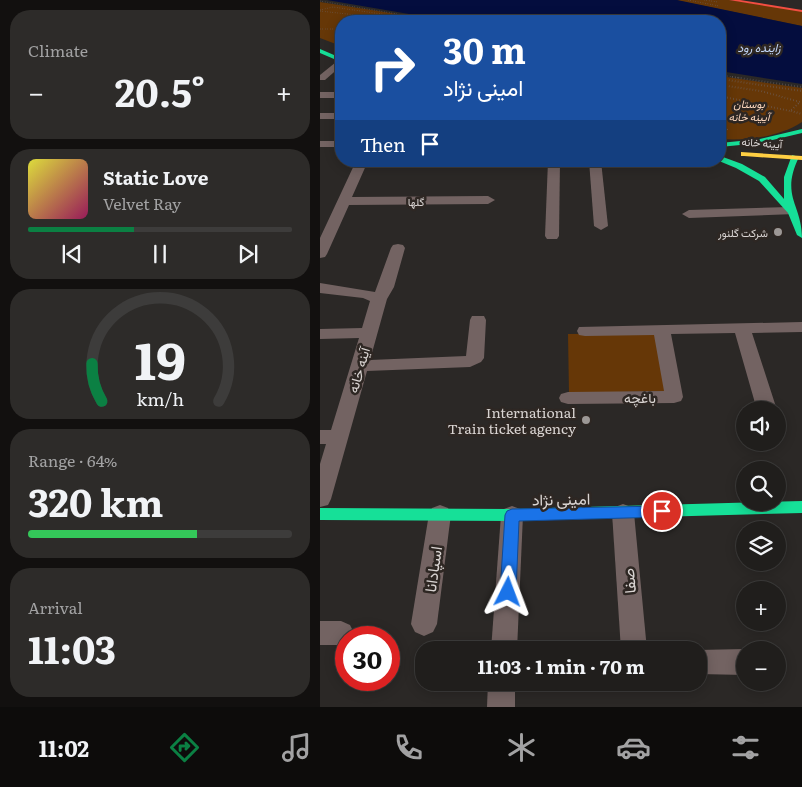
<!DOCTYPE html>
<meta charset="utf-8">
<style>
body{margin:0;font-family:Literata,Vazirmatn,serif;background:#2d2b29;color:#f1f3f6;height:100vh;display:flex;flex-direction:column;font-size:19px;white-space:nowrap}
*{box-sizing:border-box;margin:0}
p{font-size:16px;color:#a2a2a3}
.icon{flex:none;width:28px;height:28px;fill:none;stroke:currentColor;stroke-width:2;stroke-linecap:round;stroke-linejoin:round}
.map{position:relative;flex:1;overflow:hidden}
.panel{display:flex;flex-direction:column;gap:10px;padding:10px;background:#12100f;width:320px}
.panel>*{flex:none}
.banner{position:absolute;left:15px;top:15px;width:391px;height:152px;border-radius:20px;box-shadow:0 2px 12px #0003,0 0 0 1px #3d3c3b;background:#1a4fa0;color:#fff;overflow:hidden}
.controls{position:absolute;left:416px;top:401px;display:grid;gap:10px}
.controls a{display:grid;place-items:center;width:50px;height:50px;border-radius:50%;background:#201e1c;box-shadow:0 2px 12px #0003,0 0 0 1px #3d3c3b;font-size:25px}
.speed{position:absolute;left:15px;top:626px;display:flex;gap:10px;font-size:25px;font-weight:700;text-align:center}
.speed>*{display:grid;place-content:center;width:65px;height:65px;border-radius:50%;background:#201e1c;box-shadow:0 2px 12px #0003,0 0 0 1px #3d3c3b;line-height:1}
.speed .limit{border:8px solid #d22;background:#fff;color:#111}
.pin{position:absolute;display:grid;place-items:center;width:42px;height:42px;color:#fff;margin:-21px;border:2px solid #fff;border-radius:50%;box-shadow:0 1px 5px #0007}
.me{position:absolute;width:55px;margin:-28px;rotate:3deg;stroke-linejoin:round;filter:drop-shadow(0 0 4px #0008)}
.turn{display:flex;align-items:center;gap:18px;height:105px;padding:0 25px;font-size:22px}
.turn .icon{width:65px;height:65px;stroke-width:2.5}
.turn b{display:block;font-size:35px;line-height:42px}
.then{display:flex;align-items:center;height:48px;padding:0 25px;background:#0003;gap:10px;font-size:19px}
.big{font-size:38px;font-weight:700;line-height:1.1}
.panel .card{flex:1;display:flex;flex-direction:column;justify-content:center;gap:8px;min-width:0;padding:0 18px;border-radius:20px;background:#2d2b29}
.panel .dial{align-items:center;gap:0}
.dial svg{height:130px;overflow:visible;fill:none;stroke:#3d3c3b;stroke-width:7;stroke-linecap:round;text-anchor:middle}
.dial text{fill:#f1f3f6;stroke:none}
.song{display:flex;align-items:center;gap:15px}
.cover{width:60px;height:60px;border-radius:8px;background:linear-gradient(135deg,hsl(60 70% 55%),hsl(330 70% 35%))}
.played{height:5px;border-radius:2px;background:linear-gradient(90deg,#0b8043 40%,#3d3c3b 40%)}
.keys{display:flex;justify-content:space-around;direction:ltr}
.heat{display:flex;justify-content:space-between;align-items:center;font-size:28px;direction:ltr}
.charge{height:8px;border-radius:4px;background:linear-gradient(90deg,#34c759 64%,#3d3c3b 0)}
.trip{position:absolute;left:95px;top:641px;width:292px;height:50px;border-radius:20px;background:#201e1c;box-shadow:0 2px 12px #0003,0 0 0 1px #3d3c3b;font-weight:700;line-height:50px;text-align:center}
.menu{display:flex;height:80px;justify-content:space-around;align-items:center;background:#0d0c0b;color:#a2a2a3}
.menu .icon{width:35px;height:35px}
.menu .on{color:#0b8043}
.menu b{font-size:22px;color:#f1f3f6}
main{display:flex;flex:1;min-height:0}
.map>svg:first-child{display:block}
.green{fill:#663707}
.water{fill:#040d3e}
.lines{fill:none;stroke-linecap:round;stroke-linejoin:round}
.path-far1{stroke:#6d6262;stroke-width:1;stroke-dasharray:0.5 2;stroke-linecap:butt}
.path{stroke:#6d6262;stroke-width:2;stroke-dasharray:0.5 2.5;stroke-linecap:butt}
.street{fill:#736362;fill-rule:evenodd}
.fast{fill:#16e098;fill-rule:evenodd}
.slow{fill:#ffcf43;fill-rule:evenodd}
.jam{fill:#f24e42;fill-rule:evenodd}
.route{fill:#1a73e8;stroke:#114b97}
.poi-dot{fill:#9c9896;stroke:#2e2723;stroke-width:2}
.labels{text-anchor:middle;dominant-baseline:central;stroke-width:5;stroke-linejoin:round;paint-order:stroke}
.far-park-label{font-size:11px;font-style:italic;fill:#fdd8be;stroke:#2e2723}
.far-street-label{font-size:11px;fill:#d9d4d2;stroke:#2e2723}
.far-poi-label{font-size:11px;fill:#d9d4d2;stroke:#2e2723;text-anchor:end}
.far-water-label{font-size:12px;font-style:italic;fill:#c2d6f9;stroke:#2e2723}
.street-label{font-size:14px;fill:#d9d4d2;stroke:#2e2723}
.poi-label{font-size:14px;fill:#d9d4d2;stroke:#2e2723;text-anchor:end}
.near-street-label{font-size:16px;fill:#d9d4d2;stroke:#2e2723}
</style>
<main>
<section class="panel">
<div class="card"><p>Climate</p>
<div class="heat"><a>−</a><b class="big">20.5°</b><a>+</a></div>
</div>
<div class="card">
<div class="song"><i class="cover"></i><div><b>Static Love</b><p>Velvet Ray</p></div></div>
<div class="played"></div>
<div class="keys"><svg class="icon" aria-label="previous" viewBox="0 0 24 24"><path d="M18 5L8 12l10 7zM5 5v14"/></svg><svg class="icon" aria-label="pause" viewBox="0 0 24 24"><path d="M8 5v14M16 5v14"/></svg><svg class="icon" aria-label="next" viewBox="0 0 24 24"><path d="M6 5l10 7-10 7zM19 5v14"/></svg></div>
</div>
<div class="card dial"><svg viewBox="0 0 100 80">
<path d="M14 69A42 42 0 1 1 86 69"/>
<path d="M14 69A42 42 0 0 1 8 46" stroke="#0b8043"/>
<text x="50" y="56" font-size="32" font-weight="700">19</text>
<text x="50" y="72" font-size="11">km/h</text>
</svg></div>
<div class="card"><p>Range · 64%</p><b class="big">320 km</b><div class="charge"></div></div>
<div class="card"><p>Arrival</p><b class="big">11:03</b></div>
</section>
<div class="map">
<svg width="482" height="707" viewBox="0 0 482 707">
<rect width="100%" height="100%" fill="#2b2826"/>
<!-- green -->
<g class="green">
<polygon points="355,0 410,0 482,11 482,26"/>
<polygon points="0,2 109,19 116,21 21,21 21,46 0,38"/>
<path d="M400,76L482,88V122C459,137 427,141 400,139Z"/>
<polygon points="338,333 348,391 249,393 248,334"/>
</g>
<!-- water -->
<polygon class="water" points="7,0 357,0 482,26 482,84 400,71 400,53 402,53 400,49 400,21 130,21"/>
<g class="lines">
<!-- path-far1 -->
<g class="path-far1">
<polyline points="368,0 399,6"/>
<polyline points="384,0 398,2"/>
<polyline points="0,1 119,21"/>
<polyline points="0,10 13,7 110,21"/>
<polyline points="0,11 36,15 57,21"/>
<polyline points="0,29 21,29"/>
<polyline points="400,75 421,78"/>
</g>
<!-- path -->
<g class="path">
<polyline points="412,77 482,87"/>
<polyline points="400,79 482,91"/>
<polyline points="400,85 441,91 480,102 470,111 400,96"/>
<polyline points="471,111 482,114"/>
<polyline points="400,124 409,131"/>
</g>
<!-- street -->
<g class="street">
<polygon points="21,58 21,66 5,80 0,80 0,75"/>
<rect x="0" y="92" width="21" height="6"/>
<rect x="0" y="113" width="21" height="6"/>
<rect x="0" y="141" width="21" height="6"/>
<polygon points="36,161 48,161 32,197 168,196 175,200 168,204 29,205 7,254 5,257 0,258 0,238"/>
<polygon points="228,161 240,161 239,236 237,239 227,239 225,236"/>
<polygon points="269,161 281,161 288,226 281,230 274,226"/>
<polygon points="470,207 477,211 475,214 369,218 362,214 369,210"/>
<polygon points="78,244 83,245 85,248 74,287 67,299 50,360 146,356 150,320 152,316 164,316 166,320 164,358 161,362 150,367 47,371 11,499 8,505 0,507 0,464 6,444 0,444 0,430 11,430 39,338 0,339 0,329 42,328 50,301 43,298 0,293 0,283 55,292 71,248 73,245"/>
<polygon points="482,322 482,332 432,333 457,410 437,410 415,333 351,334 363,397 361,401 354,403 248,404 241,402 239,398 241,394 248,392 344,391 334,335 265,336 259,335 257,331 259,327"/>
<polygon points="303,504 311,507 314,513 327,650 301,650 292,513 295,507"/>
<polygon points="120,505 128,508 131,514 117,624 113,632 104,636 95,632 91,624 109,514 112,508"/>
<polygon points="192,506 200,509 203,515 197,650 171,650 181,515 184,509"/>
<polygon points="0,621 21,621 30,625 34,633 32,638 26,638 26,643 21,645 0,645"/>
<polygon points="425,649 425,675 379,674 378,650"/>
<polygon points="168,682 195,682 195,707 167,707"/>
</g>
<!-- fast -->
<g class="fast">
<polygon points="0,49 21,58 21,62 0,53"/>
<polygon points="482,129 482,133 440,143 400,147 400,143 440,139"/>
<path d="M472,155L479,157C460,196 482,204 482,238L477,235L468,213L439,181L416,168L399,161L400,157H403L422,164L445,177L464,199V177Z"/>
<polygon points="482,501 482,513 192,521 0,520 0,508 192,509"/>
</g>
<!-- slow -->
<polygon class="slow" points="421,152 482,156 482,160 424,156 421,156"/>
<!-- jam -->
<polygon class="jam" points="409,0 420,0 482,10 482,12"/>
</g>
<!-- route -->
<polygon class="route" points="342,506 347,507 350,511 347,515 342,517 199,521 196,592 193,597 188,599 182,597 180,592 185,515 187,511 192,509"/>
<!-- markers -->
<g class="poi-dot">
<circle cx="458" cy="232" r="5"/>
<circle cx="266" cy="420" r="5"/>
</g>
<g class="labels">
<!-- far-park labels -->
<g class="far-park-label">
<text x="429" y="103">بوستان<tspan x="429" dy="13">آیینه خانه</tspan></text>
</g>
<!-- far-street labels -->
<g class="far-street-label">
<text transform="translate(442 142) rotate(4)">آیینه خانه</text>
<text x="96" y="201">گلها</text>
</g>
<!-- far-poi labels -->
<g class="far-poi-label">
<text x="448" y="232">شرکت گلنور</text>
</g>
<!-- far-water labels -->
<g class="far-water-label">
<text x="439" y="47">زاینده رود</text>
</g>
<!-- street labels -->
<g class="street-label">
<text transform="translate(38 370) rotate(-74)">آینه خانه</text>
<text x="320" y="397">باغچه</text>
</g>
<!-- poi labels -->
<g class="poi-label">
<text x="256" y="412">International<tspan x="256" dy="16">Train ticket agency</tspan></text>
</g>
<!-- near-street labels -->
<g class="near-street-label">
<text transform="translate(241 498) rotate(-1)">امینی نژاد</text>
<text transform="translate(112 569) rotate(-82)">اسپادانا</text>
<text transform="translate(308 581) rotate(-95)">صفا</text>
</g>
</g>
</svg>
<div class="controls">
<a><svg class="icon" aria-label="sound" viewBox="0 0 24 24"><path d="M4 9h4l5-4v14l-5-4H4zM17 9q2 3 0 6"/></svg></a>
<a><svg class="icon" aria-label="search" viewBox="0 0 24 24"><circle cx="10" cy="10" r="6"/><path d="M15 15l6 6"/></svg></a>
<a><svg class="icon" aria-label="layers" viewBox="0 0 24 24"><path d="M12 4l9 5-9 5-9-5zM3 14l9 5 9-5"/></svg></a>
<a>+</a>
<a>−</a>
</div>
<div class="speed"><div class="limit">30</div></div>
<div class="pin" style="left:342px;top:511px;background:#d93025"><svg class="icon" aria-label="arrive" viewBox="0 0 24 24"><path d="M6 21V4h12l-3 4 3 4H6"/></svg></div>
<svg class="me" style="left:188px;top:592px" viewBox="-20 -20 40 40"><path d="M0-17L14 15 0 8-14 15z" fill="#1a73e8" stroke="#fff" stroke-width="4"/></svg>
<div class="trip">11:03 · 1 min · 70 m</div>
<div class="banner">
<div class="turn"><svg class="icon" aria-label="right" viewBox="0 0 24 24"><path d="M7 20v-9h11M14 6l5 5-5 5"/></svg><div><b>30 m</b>امینی نژاد</div></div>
<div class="then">Then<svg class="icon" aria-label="arrive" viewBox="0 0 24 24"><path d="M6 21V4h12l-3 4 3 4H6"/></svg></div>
</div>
</div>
</main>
<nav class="menu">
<b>11:02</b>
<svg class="icon on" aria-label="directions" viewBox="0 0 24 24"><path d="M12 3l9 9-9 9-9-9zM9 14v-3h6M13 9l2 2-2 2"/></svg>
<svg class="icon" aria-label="music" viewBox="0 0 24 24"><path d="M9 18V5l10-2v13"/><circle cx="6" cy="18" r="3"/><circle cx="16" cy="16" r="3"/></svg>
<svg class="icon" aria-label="phone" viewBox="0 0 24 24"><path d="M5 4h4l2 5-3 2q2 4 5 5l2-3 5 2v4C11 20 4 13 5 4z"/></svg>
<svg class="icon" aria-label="climate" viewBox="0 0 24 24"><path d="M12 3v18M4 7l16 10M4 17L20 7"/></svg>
<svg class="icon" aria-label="car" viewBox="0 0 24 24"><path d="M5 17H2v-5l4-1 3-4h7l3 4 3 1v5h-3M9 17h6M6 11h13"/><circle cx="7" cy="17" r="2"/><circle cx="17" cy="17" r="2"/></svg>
<svg class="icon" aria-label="filters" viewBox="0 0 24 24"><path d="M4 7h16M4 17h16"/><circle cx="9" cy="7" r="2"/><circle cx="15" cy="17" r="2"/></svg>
</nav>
